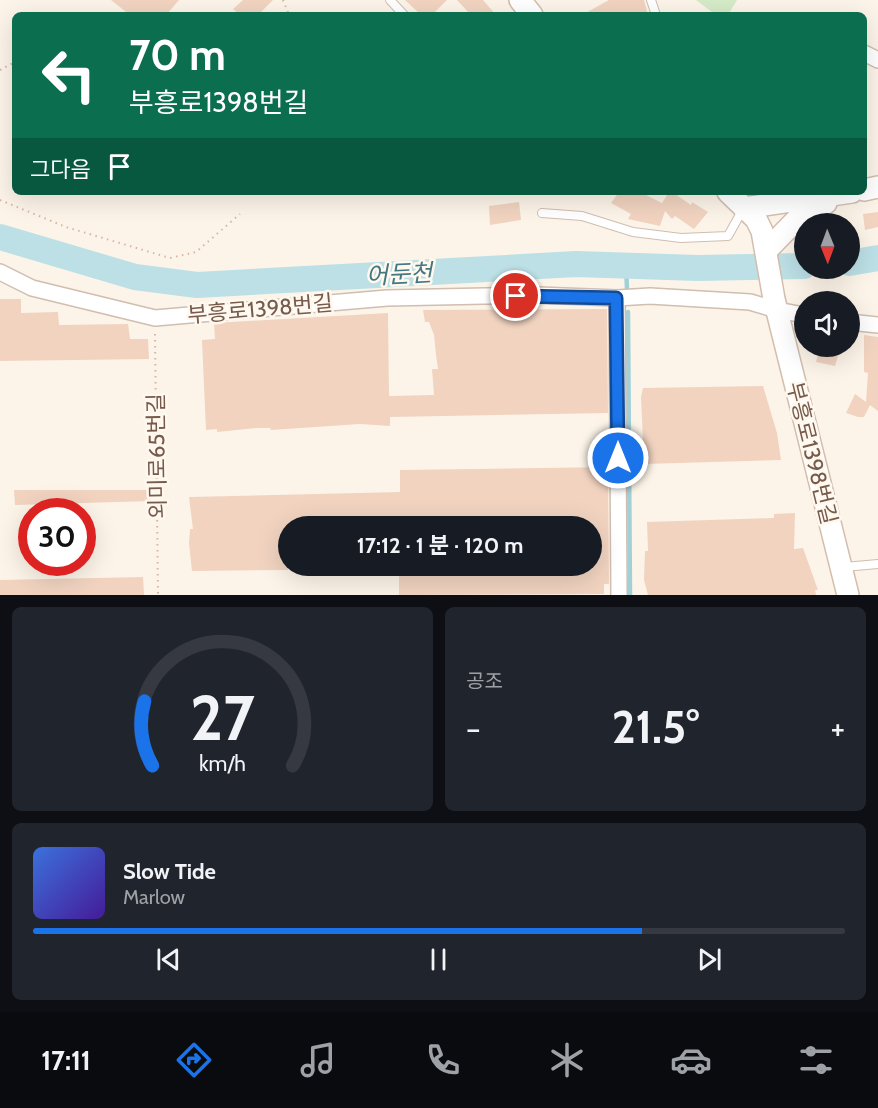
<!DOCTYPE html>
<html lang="ko">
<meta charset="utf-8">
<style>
body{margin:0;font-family:Cabin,"Noto Sans KR",sans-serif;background:#20242c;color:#f1f3f6;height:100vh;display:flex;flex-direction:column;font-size:22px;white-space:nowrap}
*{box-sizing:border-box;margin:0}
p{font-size:20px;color:#9ea1a6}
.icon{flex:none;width:33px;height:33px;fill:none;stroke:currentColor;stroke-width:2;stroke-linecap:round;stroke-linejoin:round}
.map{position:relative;height:595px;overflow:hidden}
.details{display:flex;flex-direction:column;gap:12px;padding:12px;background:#0d0f14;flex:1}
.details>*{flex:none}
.guide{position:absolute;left:12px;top:12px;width:855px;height:183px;border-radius:9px;box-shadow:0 6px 24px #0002;background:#0b6e4f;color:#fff;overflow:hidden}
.needle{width:39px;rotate:179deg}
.controls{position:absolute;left:794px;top:213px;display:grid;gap:12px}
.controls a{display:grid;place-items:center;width:66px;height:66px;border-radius:50%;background:#171b24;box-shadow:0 6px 24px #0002;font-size:30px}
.speed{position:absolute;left:18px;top:498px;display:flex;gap:12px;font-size:30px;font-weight:700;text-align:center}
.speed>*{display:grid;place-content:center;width:78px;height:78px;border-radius:50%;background:#171b24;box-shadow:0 6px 24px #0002;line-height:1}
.speed .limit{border:9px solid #d22;background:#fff;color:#111}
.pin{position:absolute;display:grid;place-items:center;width:51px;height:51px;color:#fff;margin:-26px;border:3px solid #fff;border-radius:50%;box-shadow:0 2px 6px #0007}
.me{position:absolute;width:66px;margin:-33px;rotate:0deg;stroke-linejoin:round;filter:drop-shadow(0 0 4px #0008)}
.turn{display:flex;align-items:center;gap:21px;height:126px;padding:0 18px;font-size:27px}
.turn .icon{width:78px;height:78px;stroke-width:2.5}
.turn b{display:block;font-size:42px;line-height:51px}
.then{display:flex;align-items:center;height:57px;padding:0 18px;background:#0003;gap:12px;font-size:22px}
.big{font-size:45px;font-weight:700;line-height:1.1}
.details .tile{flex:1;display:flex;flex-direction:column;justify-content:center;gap:9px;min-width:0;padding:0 21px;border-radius:9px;background:#20242c}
.details .dial{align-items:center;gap:0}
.dial svg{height:156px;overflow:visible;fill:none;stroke:#363941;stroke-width:7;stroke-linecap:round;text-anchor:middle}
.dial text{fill:#f1f3f6;stroke:none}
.song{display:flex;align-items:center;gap:18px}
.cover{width:72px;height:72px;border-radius:9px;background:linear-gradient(135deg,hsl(220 70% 55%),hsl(260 70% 35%))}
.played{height:6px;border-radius:3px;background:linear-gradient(90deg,#1a73e8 75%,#363941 75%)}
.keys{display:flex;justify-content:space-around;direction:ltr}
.heat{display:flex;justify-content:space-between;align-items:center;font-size:33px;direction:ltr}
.details .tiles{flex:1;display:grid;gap:12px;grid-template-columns:1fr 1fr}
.tile:last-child{grid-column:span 2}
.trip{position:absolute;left:278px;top:516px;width:324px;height:60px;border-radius:30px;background:#171b24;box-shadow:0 6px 24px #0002;font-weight:700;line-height:60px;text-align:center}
.dock{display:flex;height:96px;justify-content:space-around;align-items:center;background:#090b0e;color:#9ea1a6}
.dock .icon{width:42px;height:42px}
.dock .active{color:#1a73e8}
.dock b{font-size:27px;color:#f1f3f6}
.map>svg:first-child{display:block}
.green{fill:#d5eac6}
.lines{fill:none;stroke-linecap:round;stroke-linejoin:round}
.stream{stroke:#a2d0d7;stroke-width:4.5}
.river{stroke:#bce0e6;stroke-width:26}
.building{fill:#f1d3c0}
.lane-casing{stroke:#d0beb0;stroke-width:10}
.street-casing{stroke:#d0beb0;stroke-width:18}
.secondary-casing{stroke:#d3beae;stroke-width:24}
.path{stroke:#d6b6a2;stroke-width:2;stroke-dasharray:1.5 4.5;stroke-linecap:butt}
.lane{stroke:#fff;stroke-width:8}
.street{stroke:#fff;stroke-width:15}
.secondary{stroke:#fff;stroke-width:21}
.route-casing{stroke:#114b97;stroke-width:15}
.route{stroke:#1a73e8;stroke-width:10}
.labels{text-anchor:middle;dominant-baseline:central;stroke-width:5;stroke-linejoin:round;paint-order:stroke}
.street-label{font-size:22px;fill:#765a4c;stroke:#fff8ee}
.water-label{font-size:24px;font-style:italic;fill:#437782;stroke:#fff8ee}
</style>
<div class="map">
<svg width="878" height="595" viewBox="0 0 878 595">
<rect width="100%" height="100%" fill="#fcf4e8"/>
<!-- green -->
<polygon class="green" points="696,0 737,0 728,15 716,15"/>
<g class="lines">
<!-- stream -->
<g class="stream">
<polyline points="626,266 627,289"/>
<polyline points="628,312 630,595"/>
</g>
<!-- river -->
<g class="river">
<polyline points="0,237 135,277 197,285 576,264 698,268 804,266"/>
<polyline points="849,263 878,258"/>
</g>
</g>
<!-- building -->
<g class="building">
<polygon points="111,0 179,0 166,15 130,15"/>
<polygon points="243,0 273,0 258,15 240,15 233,9"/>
<polygon points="405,0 447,0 432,15 421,15"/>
<polygon points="457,0 483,0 496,15 471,15"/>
<polygon points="609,0 644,0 648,15 582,15"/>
<polygon points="619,192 640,192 662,203 669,192 672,192 691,205 692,202 708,212 694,229 675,216 672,219 665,211 660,226 628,219 631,214 611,203"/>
<polygon points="519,202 521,220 490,225 489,206"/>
<polygon points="878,212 878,227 865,230 863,214"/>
<polygon points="0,299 21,299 21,313 58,312 59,325 128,324 130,339 148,339 149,359 0,361"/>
<polygon points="607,309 608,413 390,417 390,426 360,424 271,430 270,428 257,428 217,432 217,429 206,430 202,340 215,339 214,323 388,313 389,396 434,395 432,369 438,369 436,355 434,335 429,322 425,322 423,310"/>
<polygon points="864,335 878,337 878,411 870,405 864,417 858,417 846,413 855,394 866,402 868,373 864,372"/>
<polygon points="820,346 841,346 835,366 816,362"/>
<polygon points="763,386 777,433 781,460 644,464 641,397 643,388"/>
<polygon points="608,467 609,584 604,584 604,594 399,595 399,566 591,566 591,526 401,526 401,523 288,524 288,570 192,571 189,543 190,529 193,529 189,497 400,492 400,470"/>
<polygon points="14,490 151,490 152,501 15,505"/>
<polygon points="795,513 794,549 803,548 818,590 815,590 816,595 648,595 644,580 645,551 648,551 647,522 774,518 774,514"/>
<polygon points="143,577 144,595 0,595 0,580"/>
</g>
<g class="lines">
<!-- lane casing -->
<g class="lane-casing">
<g id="lane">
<polyline points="390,0 404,15"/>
<polyline points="651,0 656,15"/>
<polyline points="542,213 582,216 633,232 681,238 728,236 743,209"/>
<polyline points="844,567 878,564"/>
</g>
</g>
<!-- street casing -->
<g class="street-casing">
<g id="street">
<polyline points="864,56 866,54 878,60"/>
<polyline points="0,272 32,288 155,318 387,298 538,295 617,298 650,296 750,302 777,310 804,315"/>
<polyline points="617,298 619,595"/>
<polyline points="849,322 878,325"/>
</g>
</g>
<!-- secondary casing -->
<g class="secondary-casing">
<g id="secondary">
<polyline points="520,0 532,15"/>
<polyline points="864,190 878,187"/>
<polyline points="728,192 756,219 762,231 774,299 848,595"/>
<polyline points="744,208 852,192"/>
<polyline points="766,251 801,215 826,203"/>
</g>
</g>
<!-- path -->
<g class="path">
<polyline points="283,0 289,15"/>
<polyline points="0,70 15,62"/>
<polyline points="0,200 66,227 170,258 196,252 240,214"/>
<polyline points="155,334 158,595"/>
</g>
<!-- lane -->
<use href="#lane" class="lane"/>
<!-- street -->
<use href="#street" class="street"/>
<!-- secondary -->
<use href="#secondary" class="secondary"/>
</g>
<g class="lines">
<!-- route casing -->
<g class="route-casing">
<polyline id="route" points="516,296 616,298 618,458"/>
</g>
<!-- route -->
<use href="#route" class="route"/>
</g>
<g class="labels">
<!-- street labels -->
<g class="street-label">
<text transform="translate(260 309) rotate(-5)">부흥로1398번길</text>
<text transform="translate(812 453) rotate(76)">부흥로1398번길</text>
<text transform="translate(157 456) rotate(-91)">외미로65번길</text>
</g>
<!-- water labels -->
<g class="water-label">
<text transform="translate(399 274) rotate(-3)">어둔천</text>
</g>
</g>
</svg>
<div class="controls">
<a><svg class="needle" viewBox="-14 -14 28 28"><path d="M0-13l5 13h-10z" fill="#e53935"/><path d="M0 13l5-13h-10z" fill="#9ea1a6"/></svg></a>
<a><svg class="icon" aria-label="sound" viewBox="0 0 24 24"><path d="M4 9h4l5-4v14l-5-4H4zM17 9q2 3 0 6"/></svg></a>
</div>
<div class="speed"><div class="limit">30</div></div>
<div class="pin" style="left:516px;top:296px;background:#d93025"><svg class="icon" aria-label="arrive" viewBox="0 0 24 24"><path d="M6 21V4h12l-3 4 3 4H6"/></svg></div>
<svg class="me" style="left:618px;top:458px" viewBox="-20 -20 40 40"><circle r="17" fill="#1a73e8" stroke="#fff" stroke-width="3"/><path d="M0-11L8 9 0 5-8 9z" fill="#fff"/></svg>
<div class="trip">17:12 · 1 분 · 120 m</div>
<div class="guide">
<div class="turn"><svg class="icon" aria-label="left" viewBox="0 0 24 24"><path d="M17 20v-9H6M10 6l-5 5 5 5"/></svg><div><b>70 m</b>부흥로1398번길</div></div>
<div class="then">그다음<svg class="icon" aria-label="arrive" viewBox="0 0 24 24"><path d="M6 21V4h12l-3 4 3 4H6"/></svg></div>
</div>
</div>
<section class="details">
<div class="tiles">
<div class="tile dial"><svg viewBox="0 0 100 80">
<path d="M14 69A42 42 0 1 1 86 69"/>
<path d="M14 69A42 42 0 0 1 10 36" stroke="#1a73e8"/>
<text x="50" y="56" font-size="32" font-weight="700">27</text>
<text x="50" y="72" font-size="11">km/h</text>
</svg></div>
<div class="tile"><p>공조</p>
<div class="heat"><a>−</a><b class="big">21.5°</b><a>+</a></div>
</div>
<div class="tile">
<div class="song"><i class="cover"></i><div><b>Slow Tide</b><p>Marlow</p></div></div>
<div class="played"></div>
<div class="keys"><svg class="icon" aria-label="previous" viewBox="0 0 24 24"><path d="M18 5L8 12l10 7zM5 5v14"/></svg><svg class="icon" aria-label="pause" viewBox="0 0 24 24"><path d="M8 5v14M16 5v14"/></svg><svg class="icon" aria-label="next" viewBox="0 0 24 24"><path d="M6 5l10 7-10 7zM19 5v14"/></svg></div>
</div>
</div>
</section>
<nav class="dock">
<b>17:11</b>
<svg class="icon active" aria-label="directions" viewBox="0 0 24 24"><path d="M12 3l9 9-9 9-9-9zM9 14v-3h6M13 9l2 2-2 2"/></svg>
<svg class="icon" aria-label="music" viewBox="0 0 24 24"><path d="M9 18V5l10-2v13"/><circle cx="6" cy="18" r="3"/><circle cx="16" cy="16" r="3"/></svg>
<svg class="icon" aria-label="phone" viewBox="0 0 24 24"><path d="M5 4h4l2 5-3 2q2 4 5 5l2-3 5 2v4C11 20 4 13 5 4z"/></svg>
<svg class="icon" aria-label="climate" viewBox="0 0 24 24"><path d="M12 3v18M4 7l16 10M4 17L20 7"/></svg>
<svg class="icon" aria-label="car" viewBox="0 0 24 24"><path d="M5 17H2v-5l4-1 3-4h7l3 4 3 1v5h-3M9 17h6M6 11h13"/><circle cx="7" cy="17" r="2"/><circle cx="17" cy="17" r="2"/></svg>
<svg class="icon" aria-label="filters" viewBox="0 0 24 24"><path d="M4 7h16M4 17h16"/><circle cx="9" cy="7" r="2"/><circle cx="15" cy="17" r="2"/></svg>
</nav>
